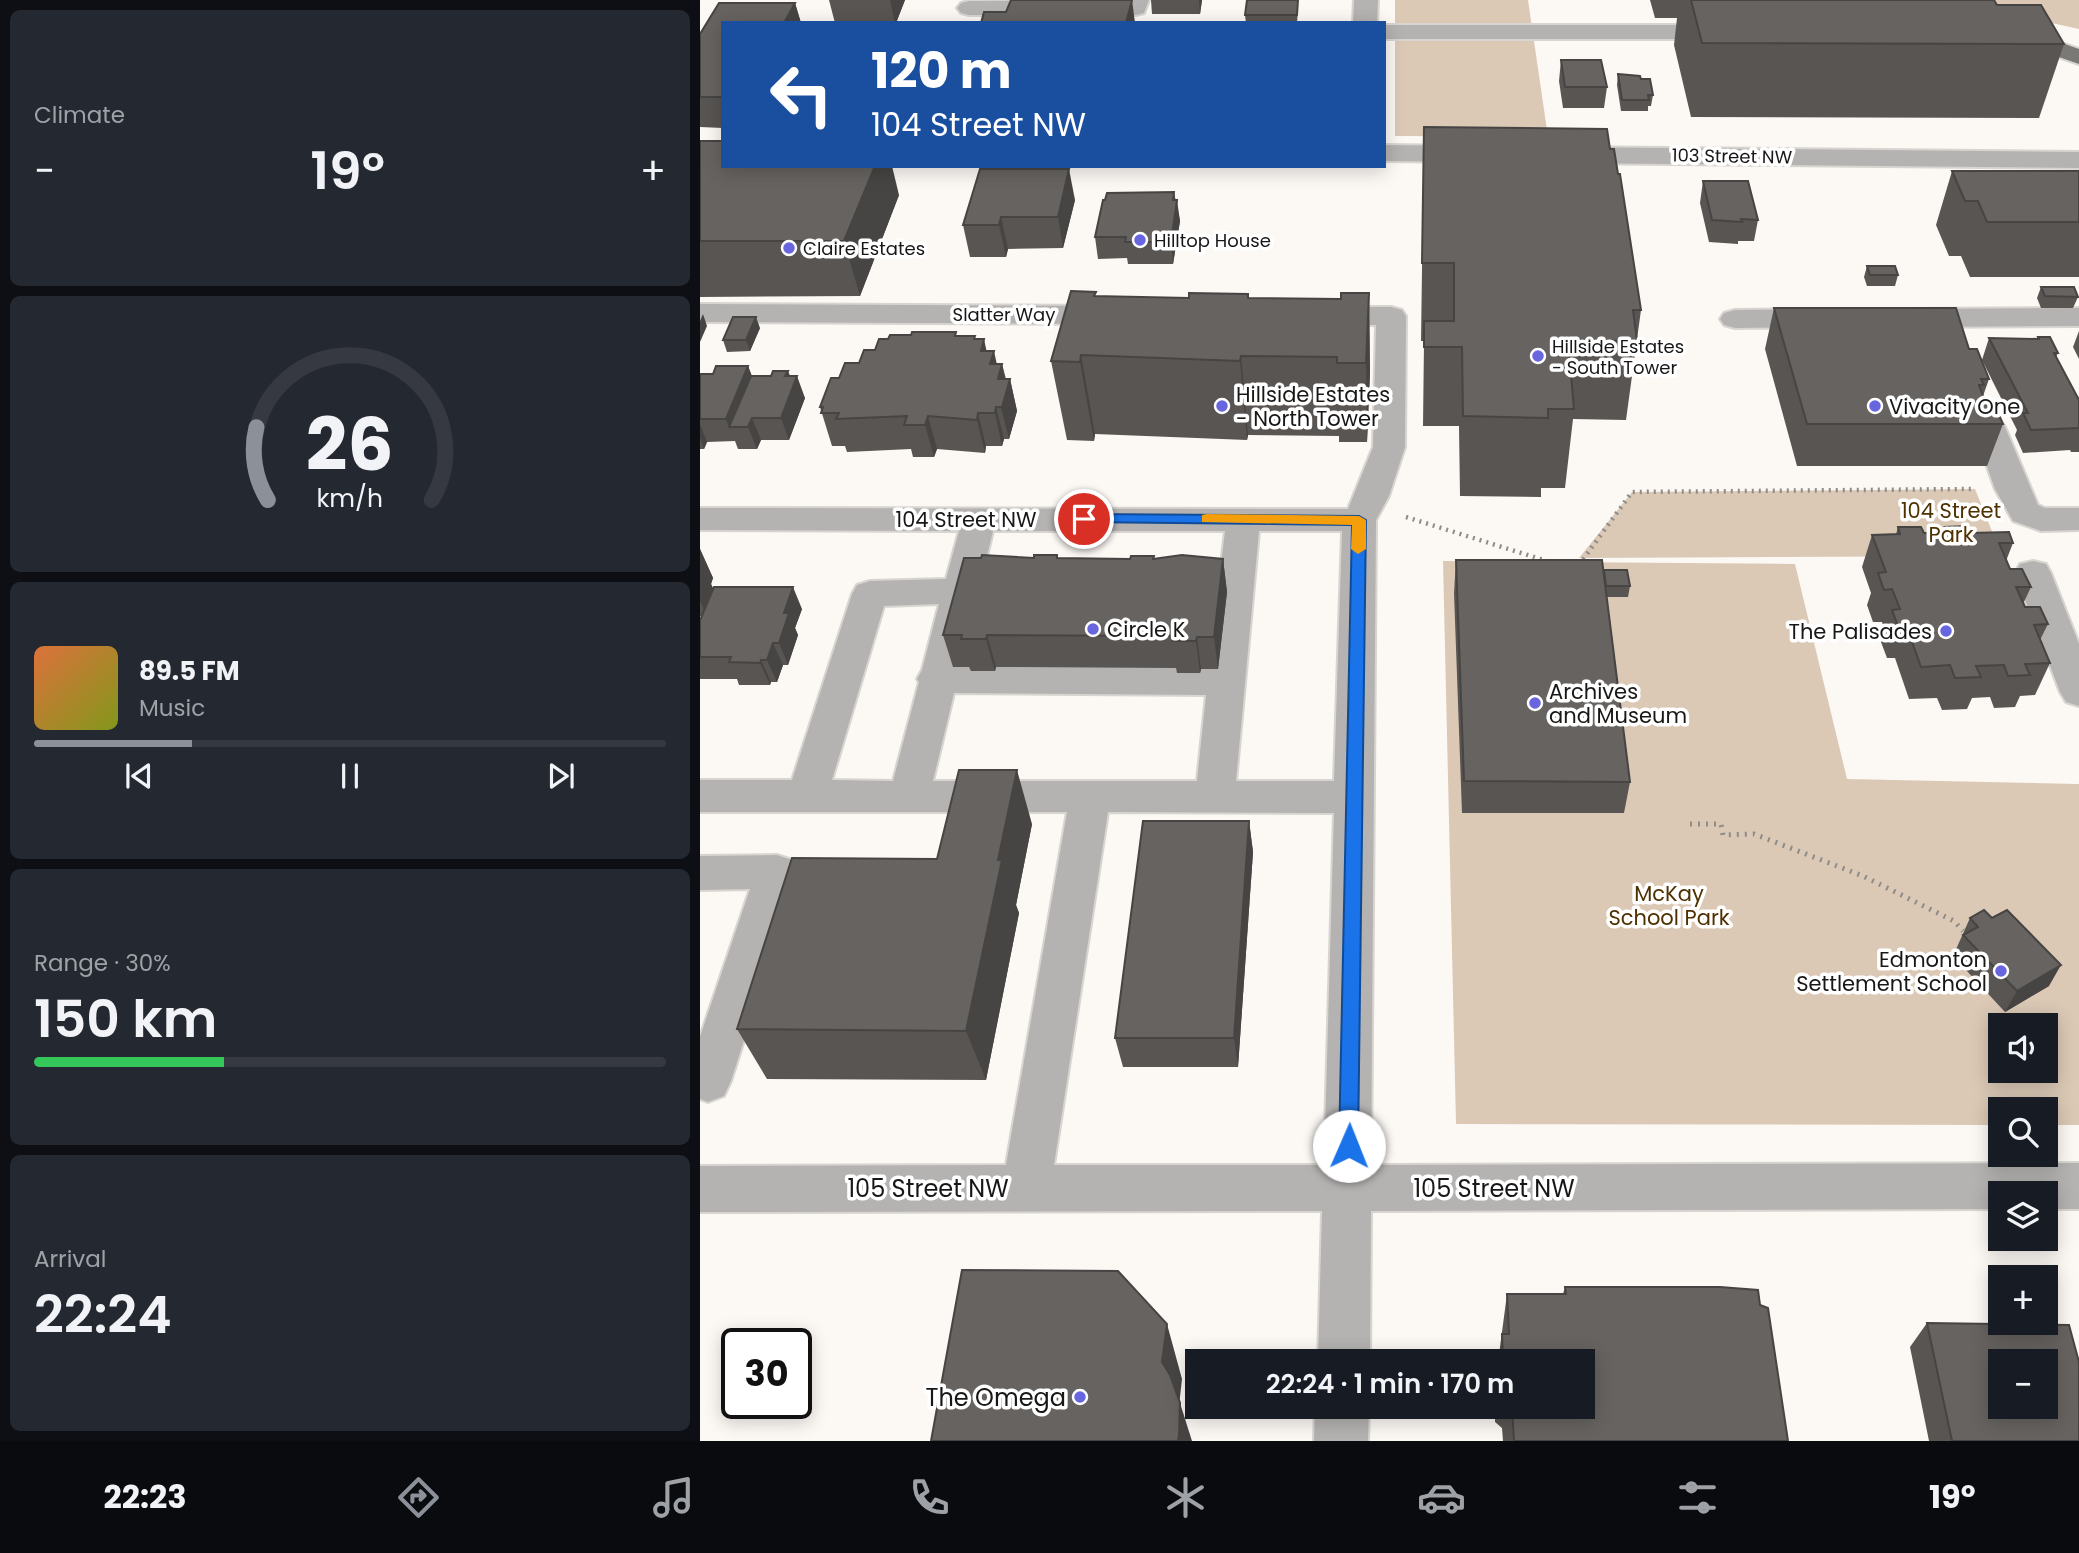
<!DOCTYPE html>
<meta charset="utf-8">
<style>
body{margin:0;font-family:Poppins,sans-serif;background:#242831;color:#f1f3f6;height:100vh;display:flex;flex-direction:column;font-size:26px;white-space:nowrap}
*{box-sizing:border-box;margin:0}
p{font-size:23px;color:#9ea1a6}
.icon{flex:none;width:38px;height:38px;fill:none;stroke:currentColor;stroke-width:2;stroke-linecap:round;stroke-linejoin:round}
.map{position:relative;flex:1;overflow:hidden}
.sheet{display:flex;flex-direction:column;gap:10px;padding:10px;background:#0d0f14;width:700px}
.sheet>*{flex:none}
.top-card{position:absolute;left:21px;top:21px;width:665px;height:147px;border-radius:0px;box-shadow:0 4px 18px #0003;background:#1a4fa0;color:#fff;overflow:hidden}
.tools{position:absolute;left:1288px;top:1013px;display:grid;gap:14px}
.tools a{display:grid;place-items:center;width:70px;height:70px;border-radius:0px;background:#171b24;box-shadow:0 4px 18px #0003;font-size:35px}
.speed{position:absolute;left:21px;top:1328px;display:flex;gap:14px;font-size:35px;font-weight:700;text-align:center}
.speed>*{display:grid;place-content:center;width:91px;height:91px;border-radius:50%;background:#171b24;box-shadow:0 4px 18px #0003;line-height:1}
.speed .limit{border:4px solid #111;border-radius:10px;background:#fff;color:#111}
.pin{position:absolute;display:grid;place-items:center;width:60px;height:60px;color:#fff;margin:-30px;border:4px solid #fff;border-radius:50%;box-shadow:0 2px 7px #0007}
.me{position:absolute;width:77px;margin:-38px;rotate:1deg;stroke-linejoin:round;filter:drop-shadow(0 0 5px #0008)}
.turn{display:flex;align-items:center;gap:24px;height:147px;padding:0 35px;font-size:32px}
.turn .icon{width:91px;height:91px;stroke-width:2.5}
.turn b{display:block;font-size:49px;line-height:60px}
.big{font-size:52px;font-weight:600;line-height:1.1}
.sheet .widget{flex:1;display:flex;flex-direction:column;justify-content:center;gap:10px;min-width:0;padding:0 24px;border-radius:10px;background:#242831}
.sheet .dial{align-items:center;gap:0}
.dial svg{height:182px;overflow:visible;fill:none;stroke:#363941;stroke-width:7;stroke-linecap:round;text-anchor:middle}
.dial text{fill:#f1f3f6;stroke:none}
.song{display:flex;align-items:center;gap:21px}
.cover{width:84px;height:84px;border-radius:10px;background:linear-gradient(135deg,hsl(20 70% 55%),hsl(70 70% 35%))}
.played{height:7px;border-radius:4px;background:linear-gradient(90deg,#8c9099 25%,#363941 25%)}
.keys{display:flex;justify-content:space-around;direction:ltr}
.heat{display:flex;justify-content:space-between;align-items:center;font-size:38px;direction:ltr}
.charge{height:10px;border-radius:5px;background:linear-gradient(90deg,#34c759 30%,#363941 0)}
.trip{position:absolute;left:485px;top:1349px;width:410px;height:70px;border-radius:0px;background:#171b24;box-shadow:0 4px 18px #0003;font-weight:600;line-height:70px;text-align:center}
.dock{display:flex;height:112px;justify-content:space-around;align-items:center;background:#090b0e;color:#9ea1a6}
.dock .icon{width:49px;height:49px}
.dock .selected{color:#8c9099}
.dock b{font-size:32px;color:#f1f3f6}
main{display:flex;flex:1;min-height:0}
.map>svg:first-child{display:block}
.green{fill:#dbc9b6;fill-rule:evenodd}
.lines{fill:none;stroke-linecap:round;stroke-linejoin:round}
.minor-casing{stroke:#d8d5d1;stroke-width:4}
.major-casing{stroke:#d8d5d1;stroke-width:4}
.path-far1{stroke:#8e8c89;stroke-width:4.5;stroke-dasharray:2 5;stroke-linecap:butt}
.path{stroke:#8e8c89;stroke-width:5;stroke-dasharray:2 6;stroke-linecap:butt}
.minor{fill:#b5b3b2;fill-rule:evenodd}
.major{fill:#7b7976;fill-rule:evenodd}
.wall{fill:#585553}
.shaded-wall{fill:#474543}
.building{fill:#666360;stroke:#474543;stroke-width:2;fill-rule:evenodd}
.route{fill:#1a73e8;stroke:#114b97;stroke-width:2}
.slow{fill:#f59e0b}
.poi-dot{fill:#6866df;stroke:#fff;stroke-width:2.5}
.labels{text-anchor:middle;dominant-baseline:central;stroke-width:7;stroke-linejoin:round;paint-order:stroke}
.far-street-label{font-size:18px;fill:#181716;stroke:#fff}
.far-poi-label{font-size:18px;fill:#181716;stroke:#fff;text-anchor:start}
.poi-label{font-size:21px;fill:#181716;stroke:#fff;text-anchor:start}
.park-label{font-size:21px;fill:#4f3001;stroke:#fff}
.street-label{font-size:21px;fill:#181716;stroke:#fff}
.near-street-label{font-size:24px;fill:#181716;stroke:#fff}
.near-poi-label{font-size:24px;fill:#181716;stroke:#fff;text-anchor:end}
</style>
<main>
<section class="sheet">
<div class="widget"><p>Climate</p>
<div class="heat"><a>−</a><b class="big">19°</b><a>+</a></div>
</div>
<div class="widget dial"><svg viewBox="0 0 100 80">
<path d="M14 69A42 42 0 1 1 86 69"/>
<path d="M14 69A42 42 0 0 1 9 37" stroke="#8c9099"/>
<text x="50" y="56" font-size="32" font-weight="700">26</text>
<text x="50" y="72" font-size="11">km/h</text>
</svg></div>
<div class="widget">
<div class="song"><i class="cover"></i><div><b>89.5 FM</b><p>Music</p></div></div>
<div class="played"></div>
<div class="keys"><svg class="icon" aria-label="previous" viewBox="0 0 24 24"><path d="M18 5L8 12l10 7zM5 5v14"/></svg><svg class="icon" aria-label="pause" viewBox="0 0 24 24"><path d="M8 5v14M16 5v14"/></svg><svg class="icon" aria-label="next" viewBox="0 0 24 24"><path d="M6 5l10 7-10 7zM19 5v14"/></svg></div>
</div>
<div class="widget"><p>Range · 30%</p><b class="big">150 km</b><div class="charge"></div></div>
<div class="widget"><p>Arrival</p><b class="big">22:24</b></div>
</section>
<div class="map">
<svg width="1379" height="1441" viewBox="0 0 1379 1441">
<rect width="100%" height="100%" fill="#fcf9f5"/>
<!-- green -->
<g class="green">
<polygon points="695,0 828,0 848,137 695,136"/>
<polygon points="1276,0 1379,0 1379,29 1324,17"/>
<polygon points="1275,489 1302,556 879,558 932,492"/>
<path d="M743,561L1095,564L1147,779L1379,784V1125H1346V1110H1300V1125L756,1124ZM1300,1026H1346V1071H1300Z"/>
</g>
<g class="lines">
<!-- minor casing -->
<g class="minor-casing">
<g id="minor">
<polygon points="449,0 444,13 436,15 269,15 261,13 257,8 261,3 269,1"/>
<polygon points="654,0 678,0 677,23 653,23"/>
<polygon points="684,25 1029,25 1037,27 1041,32 1037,37 1029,39 684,39"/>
<polygon points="684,145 777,146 786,148 790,154 786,160 777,162 684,161"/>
<polygon points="861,147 1379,152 1379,168 861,163 852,161 848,155 852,149"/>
<polygon points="0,304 417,306 428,309 432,315 428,321 417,324 0,322"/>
<path d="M617,307H691L702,310L706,316L705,447L689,496L676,520L671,1165L1379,1163V1209H1346V1194H1300V1209L671,1211L670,1362H618L622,1211L0,1212V1166L306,1165L367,812H0V780H92L152,594L157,585L170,581L246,579L259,531L0,530V508L648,509L673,447L676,325H617L606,322L602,316L606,310ZM293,531H525L509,667L261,665ZM559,531H642L634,781H536ZM239,604L222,670L217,679L219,682L193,781L132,780L184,606ZM254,693L506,695L497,781H233ZM408,812L634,813L624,1165H354Z"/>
<polygon points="1379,308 1379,326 1208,327 1197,324 1193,318 1197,312 1208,309"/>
<polygon points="1124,309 1135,312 1139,318 1135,324 1124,327 1035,328 1024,325 1020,319 1024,313 1035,310"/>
<polygon points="1289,417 1300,420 1305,427 1338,505 1345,508 1379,508 1379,530 1341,531 1313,521 1295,489 1273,427 1278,420"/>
<polygon points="1333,561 1346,564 1351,573 1379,644 1379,706 1366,702 1360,692 1315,573 1320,564"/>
<polygon points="77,855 92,860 98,872 31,1081 24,1096 8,1102 0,1099 0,1037 50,889 0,890 0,856"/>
<polygon points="615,1407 669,1407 668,1441 614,1441"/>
</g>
</g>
<!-- major casing -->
<g class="major-casing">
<polygon id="major" points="1205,0 1239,0 1379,49 1379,64 1209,5"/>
</g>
<!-- path-far1 -->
<g class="path-far1">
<polyline points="706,517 850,562"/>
<polyline points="879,565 932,492 1271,489"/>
</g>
<!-- path -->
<polyline class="path" points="990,824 1021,824 1023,835 1054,834 1163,876 1254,921 1263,931"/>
<!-- minor -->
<use href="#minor" class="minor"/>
<!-- major -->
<use href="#major" class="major"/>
</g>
<!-- wall -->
<g class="wall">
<polygon points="129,0 205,0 196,23 135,23"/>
<polygon points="451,0 502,0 500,14 452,14"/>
<polygon points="950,0 1294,0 1297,5 1364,44 1339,118 991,117 974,45 977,18 955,18"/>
<polygon points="19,3 95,3 101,23 23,23 23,128 0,127 0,34"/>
<polygon points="598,10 597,23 546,23 545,15"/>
<polygon points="861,60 907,87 904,108 863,108 859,81"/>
<polygon points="918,74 941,79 953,95 951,106 948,106 948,111 921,111 917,85"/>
<polygon points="724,127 910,149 918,174 941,310 926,420 873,419 865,488 841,488 841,497 760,496 759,426 723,426 724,341 721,341"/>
<polygon points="0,141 199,195 160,296 0,297"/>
<polygon points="1252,171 1379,171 1379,277 1270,277 1261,256 1249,256 1236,225"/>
<polygon points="1003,181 1058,220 1054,241 1038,241 1038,244 1009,242 1000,203"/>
<polygon points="474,192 480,221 473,264 428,264 427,258 398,259 395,237"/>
<polygon points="375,200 363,248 308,249 306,257 270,257 263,225"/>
<polygon points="1167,266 1198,275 1195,286 1167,286 1164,277"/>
<polygon points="1341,287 1378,297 1373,308 1341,308 1337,298"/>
<polygon points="669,293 670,372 667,442 639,442 639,436 548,435 547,440 395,434 394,441 367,440 351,361 396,296 489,298 548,294 548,298 641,299"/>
<polygon points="1074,308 1269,349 1289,379 1283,396 1286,404 1303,424 1287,466 1097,466 1065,349"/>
<polygon points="60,328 50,351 27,352 23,340"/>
<polygon points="1379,331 1379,359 1373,347"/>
<polygon points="257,336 276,339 297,364 302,364 306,379 310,379 317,411 309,439 304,439 302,446 286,446 285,453 237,449 234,457 213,457 211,449 147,452 145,446 132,446 120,407 139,378 159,363"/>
<polygon points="1338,337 1358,353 1356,357 1379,400 1379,452 1371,452 1370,450 1323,453 1315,435 1317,430 1282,360 1289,338 1337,339"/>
<polygon points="48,366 52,376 71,376 88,371 90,376 105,398 89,440 61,440 57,449 38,449 35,441 7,442 4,449 0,449 0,374 13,374"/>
<polygon points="1198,527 1224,533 1243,533 1245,527 1313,543 1306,561 1310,569 1331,587 1323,604 1325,607 1348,624 1340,640 1350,663 1335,695 1320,696 1315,707 1294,708 1290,697 1272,698 1267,709 1242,710 1237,698 1209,699 1195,658 1187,658 1181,642 1185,631 1182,622 1173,622 1167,605 1171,593 1162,567 1172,535 1196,534"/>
<polygon points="0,549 13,578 11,584 13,588 102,609 95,628 98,635 88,665 83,665 77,682 71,682 70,685 39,685 37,679 0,679 0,617 1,618 2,616 0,616"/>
<polygon points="357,555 358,558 523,559 527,592 518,669 501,669 500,673 477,673 476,668 296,667 295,671 271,671 269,667 253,667 243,635 334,558"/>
<polygon points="756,560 904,570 930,586 928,597 907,597 930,782 924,813 762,813 754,593"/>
<polygon points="549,821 553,852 538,1067 423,1067 415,1038"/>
<polygon points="332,824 316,905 319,913 286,1080 67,1079 37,1029 237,859"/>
<polygon points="1270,918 1349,986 1305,1012 1253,956"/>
<polygon points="865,1287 1060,1305 1088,1441 803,1441 802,1428 795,1422 795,1407 882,1407 882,1362 798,1362 807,1294 863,1294"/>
<polygon points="1227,1323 1379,1441 1229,1441 1210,1347"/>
</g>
<!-- shaded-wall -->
<g class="shaded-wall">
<polygon points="190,0 205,0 196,23 195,23"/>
<polygon points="432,0 435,23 426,23"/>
<polygon points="499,0 502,0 500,14"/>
<polygon points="95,3 101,23 84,23"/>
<polygon points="175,166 192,166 199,195 160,296 144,241"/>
<polygon points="369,169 375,200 363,248 358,217"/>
<polygon points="474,192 476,208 477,200 480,221 473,264 471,242"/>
<polygon points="301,217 308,249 306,257 299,225"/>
<polygon points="669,293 670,372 667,442 666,363"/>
<polygon points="3,314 7,326 0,342 0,321"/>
<polygon points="56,317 60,328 50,351 46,340"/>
<polygon points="284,339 291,372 281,351"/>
<polygon points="294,351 299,374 302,364 307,387 310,379 317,411 309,439 290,364"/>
<polygon points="381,355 395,434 394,441 380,362"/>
<polygon points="541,356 548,435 547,440 540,361"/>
<polygon points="48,366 56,388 29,427 26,419"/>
<polygon points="88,371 93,387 97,376 105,398 89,440 81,418 85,376"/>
<polygon points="296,407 304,439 302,446 295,413"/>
<polygon points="278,413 286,446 285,453 277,420"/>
<polygon points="228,416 237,449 234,457 225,425"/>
<polygon points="52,418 61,440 57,449 48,427"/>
<polygon points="0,424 7,442 4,449 0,438"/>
<polygon points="0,549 13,578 11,584 15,594 7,616 0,601"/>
<polygon points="523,559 527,592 518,669 514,637"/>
<polygon points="93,587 102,609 95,628 98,635 88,665 79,643 84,613"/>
<polygon points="287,635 296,667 295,671 286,639"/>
<polygon points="497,637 501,669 500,673 496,641"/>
<polygon points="73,643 83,665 77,682 67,660"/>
<polygon points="61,660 71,682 70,685 60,663"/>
<polygon points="317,770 332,824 316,905 319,913 286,1080 266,1031 298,860"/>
<polygon points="549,821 553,852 538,1067 534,1038"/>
<polygon points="1361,965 1349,986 1305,1012 1317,991"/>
<polygon points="467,1324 482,1379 478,1415 462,1362"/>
<polygon points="480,1403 492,1441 478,1441"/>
</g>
<!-- building -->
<g class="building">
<polygon points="311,0 432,0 426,23 281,23 284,12 306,12"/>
<polygon points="547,0 598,0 597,15 545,15"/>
<polygon points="991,0 1294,0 1297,5 1341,5 1364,44 1002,43"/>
<polygon points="19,3 95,3 84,23 23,23 23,97 0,97 0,34"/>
<polygon points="861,60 901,60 907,87 865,87"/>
<polygon points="918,74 940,76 941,79 950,79 953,95 948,95 949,100 922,100"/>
<polygon points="724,127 907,129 910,149 914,149 918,174 920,174 941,310 933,310 937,341 868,340 874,409 848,409 848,418 763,416 762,347 724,347 724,321 754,321 754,263 722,263"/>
<polygon points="0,141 23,141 23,166 175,166 144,241 0,241"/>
<polygon points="280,169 369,169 358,217 301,217 299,225 263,225"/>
<polygon points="1252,171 1379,171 1379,222 1287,222 1278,201 1265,201"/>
<polygon points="1003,181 1048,181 1058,220 1041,219 1042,222 1012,220"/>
<polygon points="474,192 473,200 477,200 471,242 425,242 426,237 395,237 403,200 405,200 407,193"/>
<polygon points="1167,266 1195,266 1198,275 1170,275"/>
<polygon points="1341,287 1374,287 1378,297 1345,296"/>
<polygon points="371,291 396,292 394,296 489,298 489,293 548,294 548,298 641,299 641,293 669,293 666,363 637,363 637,357 541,356 540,361 381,355 380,362 351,361"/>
<polygon points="1074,308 1256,308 1269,349 1277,349 1289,379 1281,379 1284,385 1279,385 1286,404 1294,404 1303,424 1107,424"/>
<polygon points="33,317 56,317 46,340 23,340"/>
<polygon points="212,332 256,332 255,336 275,336 274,339 284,339 281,351 294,351 290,364 302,364 298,379 310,379 302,407 296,407 295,413 278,413 277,420 228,416 225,425 204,425 207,416 136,419 139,413 121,413 123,407 120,407 131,378 139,378 145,363 159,363 164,350 175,350 179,339 188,339 190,335 211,335"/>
<polygon points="1338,337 1350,337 1358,353 1354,353 1379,400 1379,428 1331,430 1323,413 1328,413 1289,338 1339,339"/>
<polygon points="16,366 48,366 26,419 0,419 0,374 13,374"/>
<polygon points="73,371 88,371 85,376 97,376 81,418 52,418 48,427 29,427 51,376 71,376"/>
<polygon points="1268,526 1270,533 1309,532 1313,543 1299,543 1310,569 1322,569 1331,587 1316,587 1325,607 1340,607 1348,624 1334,625 1350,663 1325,664 1330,675 1308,676 1304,665 1276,666 1281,677 1255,678 1250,665 1221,667 1206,625 1198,626 1192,610 1200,609 1192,589 1184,590 1178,573 1186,572 1172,535 1200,534 1198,527 1221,527 1224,533 1248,533 1245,527"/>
<polygon points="282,555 334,558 334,555 357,555 357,558 430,559 431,556 454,556 453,559 482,555 523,559 514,637 497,637 496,641 472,641 472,636 287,635 286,639 261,639 262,635 243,635 264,558 281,558"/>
<polygon points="756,560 902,560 930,782 764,781"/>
<polygon points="904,570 927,570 930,586 906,586"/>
<polygon points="14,587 93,587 84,613 89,613 79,643 73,643 67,660 61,660 60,663 29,662 31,657 0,657 0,620"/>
<polygon points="259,770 317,770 298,860 302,860 266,1031 37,1029 92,858 237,859"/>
<polygon points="443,821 549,821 534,1038 415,1038"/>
<polygon points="1284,910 1292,918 1307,910 1361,965 1317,991 1263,935 1278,927 1270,918"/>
<polygon points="262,1270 418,1271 467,1324 462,1362 470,1375 480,1403 479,1435 478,1441 231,1441"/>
<polygon points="865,1287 1020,1287 1058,1290 1060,1305 1068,1308 1088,1441 814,1441 812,1407 882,1407 882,1362 803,1362 802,1334 809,1334 807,1294 866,1294"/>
<path d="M1227,1323L1369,1325L1379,1362V1441H1252ZM1300,1362H1346V1407H1300Z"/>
</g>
<!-- route -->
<polygon class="route" points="384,514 659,516 666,520 658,1146 656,1153 649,1155 642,1153 639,1146 652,525 379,522 377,519"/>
<!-- slow -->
<polygon class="slow" points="507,514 659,516 666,520 666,549 658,554 651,549 652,525 502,522 502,515"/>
<!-- markers -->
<g class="poi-dot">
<circle cx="440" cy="240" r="7"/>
<circle cx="89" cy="248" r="7"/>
<circle cx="838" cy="356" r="7"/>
<circle cx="522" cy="406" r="7"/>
<circle cx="1175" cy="406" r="7"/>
<circle cx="393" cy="629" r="7"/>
<circle cx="1246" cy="631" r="7"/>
<circle cx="835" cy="703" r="7"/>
<circle cx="1301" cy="971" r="7"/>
<circle cx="380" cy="1397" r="7"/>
</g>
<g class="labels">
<!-- far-street labels -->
<g class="far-street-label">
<text transform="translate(1032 156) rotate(1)">103 Street NW</text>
<text x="304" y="314">Slatter Way</text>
</g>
<!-- far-poi labels -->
<g class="far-poi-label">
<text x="454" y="240">Hilltop House</text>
<text x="103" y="248">Claire Estates</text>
<text x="852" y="346">Hillside Estates<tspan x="852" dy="21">- South Tower</tspan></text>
</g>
<!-- poi labels -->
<g class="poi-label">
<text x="536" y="394">Hillside Estates<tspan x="536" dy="24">- North Tower</tspan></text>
<text x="1189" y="406">Vivacity One</text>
<text x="407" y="629">Circle K</text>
<text x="1232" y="631" text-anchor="end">The Palisades</text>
<text x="849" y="691">Archives<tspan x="849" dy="24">and Museum</tspan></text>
<text x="1287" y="959" text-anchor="end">Edmonton<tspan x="1287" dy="24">Settlement School</tspan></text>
</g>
<!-- park labels -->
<g class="park-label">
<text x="1251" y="510">104 Street<tspan x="1251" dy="24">Park</tspan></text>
<text x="969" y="893">McKay<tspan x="969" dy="24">School Park</tspan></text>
</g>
<!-- street labels -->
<g class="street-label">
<text x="266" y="519">104 Street NW</text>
</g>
<!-- near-street labels -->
<g class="near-street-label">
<text x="228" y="1188">105 Street NW</text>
<text x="794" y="1188">105 Street NW</text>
</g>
<!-- near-poi labels -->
<g class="near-poi-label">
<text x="366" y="1397">The Omega</text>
</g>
</g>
</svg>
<div class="tools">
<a><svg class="icon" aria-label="sound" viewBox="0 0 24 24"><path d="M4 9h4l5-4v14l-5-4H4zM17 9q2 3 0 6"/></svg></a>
<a><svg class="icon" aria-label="search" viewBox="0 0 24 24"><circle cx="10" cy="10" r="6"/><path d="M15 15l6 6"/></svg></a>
<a><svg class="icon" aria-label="layers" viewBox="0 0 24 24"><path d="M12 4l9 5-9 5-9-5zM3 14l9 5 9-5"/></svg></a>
<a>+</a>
<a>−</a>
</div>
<div class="speed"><div class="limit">30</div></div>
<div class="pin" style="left:384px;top:519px;background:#d93025"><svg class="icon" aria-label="arrive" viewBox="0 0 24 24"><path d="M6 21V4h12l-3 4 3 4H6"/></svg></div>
<svg class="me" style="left:649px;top:1146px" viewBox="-20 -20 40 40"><circle r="19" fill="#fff"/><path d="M0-13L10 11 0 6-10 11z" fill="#1a73e8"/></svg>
<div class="trip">22:24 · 1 min · 170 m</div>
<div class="top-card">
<div class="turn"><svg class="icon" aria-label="left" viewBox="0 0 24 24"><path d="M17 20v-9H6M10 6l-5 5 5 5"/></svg><div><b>120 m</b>104 Street NW</div></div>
</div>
</div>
</main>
<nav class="dock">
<b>22:23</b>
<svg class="icon selected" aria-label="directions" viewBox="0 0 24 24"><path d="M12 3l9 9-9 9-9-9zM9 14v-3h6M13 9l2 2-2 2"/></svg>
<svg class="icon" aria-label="music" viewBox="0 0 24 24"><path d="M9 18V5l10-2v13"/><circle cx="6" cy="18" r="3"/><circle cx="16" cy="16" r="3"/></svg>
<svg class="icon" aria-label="phone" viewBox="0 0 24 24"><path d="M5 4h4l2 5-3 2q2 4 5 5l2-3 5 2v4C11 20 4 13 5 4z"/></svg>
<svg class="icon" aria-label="climate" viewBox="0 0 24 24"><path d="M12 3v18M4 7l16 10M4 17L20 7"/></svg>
<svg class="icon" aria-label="car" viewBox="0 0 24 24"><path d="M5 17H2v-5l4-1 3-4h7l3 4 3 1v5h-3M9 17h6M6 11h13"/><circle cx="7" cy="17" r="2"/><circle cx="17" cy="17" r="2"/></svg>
<svg class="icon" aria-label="filters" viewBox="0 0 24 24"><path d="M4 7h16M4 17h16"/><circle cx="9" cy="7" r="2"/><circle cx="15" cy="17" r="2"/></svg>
<b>19°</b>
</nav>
